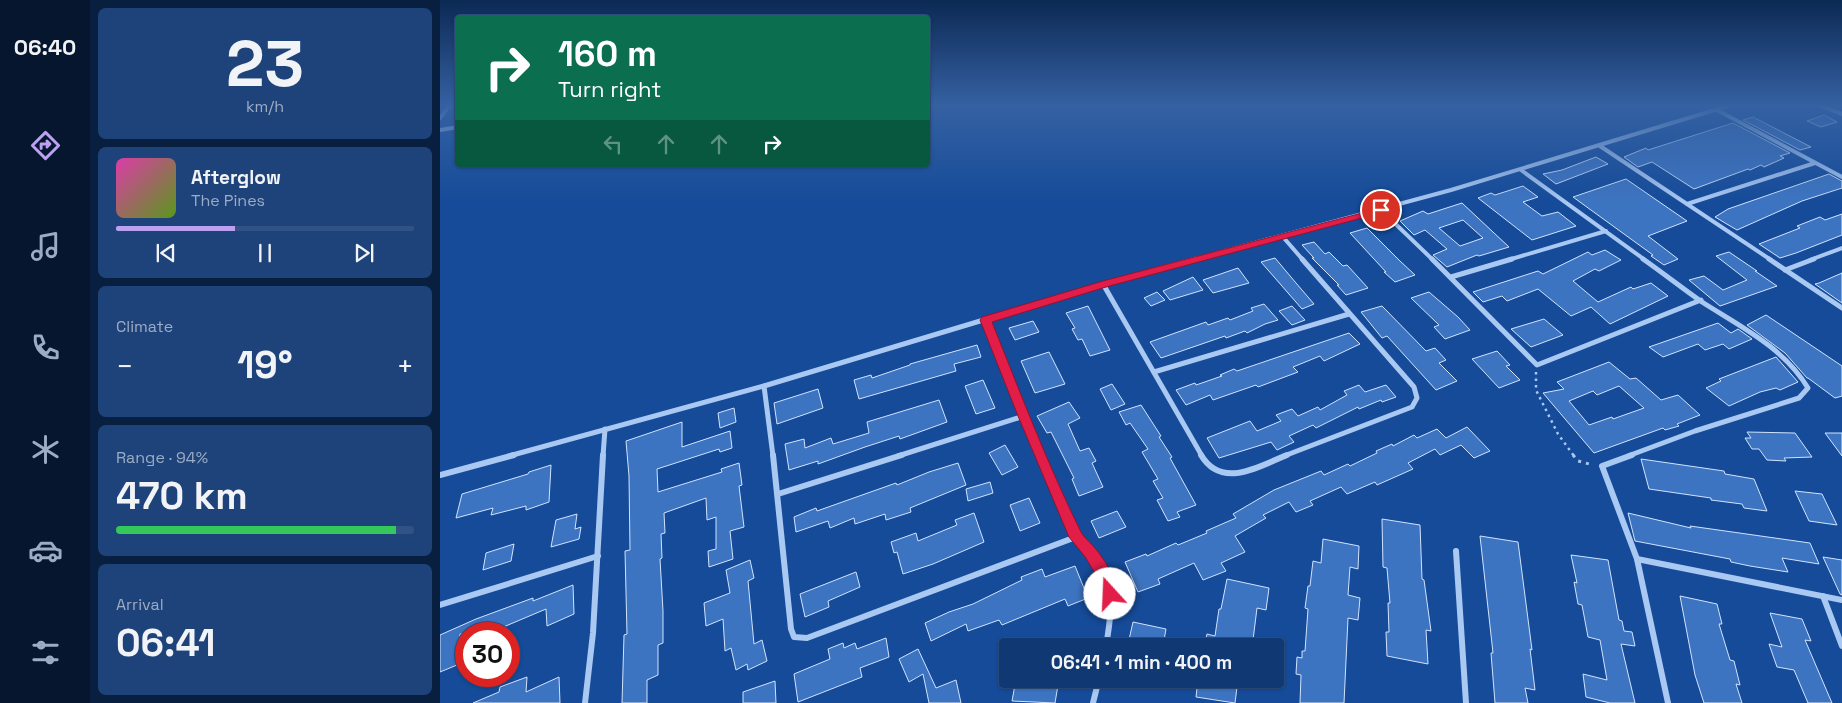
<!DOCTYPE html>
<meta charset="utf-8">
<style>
body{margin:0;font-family:"Space Grotesk",sans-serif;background:#1e437b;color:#f1f3f6;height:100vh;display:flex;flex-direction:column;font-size:19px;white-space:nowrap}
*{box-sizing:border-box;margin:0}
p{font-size:16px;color:#9cacc4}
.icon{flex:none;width:28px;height:28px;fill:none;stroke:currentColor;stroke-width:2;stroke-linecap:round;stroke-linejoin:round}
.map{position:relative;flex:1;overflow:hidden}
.drawer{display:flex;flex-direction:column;gap:8px;padding:8px;background:#091f3f;width:350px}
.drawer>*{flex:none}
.hud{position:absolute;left:15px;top:15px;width:475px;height:152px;border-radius:5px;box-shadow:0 1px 4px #0004,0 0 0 1px #305285;background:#0b6e4f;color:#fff;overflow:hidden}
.speed{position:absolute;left:15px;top:622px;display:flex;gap:10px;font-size:25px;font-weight:700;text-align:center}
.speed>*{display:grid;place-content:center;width:65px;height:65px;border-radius:50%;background:#103873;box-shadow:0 1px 4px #0004,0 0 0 1px #305285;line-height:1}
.speed .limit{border:8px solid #d22;background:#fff;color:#111}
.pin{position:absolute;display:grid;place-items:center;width:42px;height:42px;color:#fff;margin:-21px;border:2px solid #fff;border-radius:50%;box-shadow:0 1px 5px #0007}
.me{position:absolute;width:55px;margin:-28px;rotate:340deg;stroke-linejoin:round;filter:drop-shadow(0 0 4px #0008)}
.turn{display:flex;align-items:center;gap:18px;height:105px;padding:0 20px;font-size:22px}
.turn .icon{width:65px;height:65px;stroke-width:2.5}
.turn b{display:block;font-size:35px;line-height:42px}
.lanes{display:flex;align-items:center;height:48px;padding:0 20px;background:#0003;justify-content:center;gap:25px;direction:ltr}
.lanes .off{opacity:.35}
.big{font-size:38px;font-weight:700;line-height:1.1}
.drawer .card{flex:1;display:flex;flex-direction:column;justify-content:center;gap:8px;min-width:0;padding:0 18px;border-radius:8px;background:#1e437b}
.drawer .dial{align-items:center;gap:0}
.dial b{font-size:65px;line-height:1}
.song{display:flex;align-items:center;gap:15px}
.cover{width:60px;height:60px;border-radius:8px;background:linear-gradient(135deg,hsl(320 70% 55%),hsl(90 70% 35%))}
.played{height:5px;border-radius:2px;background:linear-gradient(90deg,#bca0f2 40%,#305285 40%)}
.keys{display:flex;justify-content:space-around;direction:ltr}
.heat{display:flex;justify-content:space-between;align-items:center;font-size:28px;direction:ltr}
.charge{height:8px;border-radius:4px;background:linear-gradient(90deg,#34c759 94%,#305285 0)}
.trip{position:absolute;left:559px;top:638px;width:285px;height:50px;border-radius:5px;background:#103873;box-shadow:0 1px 4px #0004,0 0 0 1px #305285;font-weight:700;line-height:50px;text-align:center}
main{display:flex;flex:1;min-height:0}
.tab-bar{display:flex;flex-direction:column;width:90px;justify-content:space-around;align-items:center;background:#06162e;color:#9cacc4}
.tab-bar .icon{width:35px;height:35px}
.tab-bar .current{color:#bca0f2}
.tab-bar b{font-size:22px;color:#f1f3f6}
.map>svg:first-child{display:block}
.building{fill:#3d74c1;stroke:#d1e3fd;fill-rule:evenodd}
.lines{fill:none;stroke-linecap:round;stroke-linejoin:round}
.path-far1{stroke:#a9c8f2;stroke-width:2.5;stroke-dasharray:2.5 4;stroke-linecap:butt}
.path{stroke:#a9c8f2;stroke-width:3;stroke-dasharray:3 5;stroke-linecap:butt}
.minor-far2{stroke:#a9c8f2;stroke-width:4}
.minor-far1{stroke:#a9c8f2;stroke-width:5}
.minor{stroke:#a9c8f2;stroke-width:6}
.route{fill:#e11d48;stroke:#92132f}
</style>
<main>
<nav class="tab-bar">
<b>06:40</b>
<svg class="icon current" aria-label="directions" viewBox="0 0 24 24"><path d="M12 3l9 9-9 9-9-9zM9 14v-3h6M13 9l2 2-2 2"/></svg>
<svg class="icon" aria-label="music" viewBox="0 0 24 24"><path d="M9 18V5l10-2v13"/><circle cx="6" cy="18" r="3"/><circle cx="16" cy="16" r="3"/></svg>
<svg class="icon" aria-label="phone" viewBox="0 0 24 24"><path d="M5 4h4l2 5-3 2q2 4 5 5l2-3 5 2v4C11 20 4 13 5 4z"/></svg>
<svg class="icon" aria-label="climate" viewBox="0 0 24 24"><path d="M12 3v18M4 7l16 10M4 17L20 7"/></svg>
<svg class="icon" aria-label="car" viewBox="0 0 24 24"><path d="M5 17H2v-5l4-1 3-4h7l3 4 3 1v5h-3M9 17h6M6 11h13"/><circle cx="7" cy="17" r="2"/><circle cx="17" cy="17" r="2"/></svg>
<svg class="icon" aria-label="filters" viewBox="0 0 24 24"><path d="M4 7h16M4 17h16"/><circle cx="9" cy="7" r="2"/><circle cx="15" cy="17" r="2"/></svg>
</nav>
<section class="drawer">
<div class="card dial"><b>23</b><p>km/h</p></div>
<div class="card">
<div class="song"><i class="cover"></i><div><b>Afterglow</b><p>The Pines</p></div></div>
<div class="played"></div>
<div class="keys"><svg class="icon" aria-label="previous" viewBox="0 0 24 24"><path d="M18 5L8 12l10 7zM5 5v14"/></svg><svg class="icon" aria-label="pause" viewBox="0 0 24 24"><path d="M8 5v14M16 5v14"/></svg><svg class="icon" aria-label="next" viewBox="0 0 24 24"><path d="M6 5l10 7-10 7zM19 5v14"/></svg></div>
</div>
<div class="card"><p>Climate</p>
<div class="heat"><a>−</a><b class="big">19°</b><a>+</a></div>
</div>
<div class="card"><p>Range · 94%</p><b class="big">470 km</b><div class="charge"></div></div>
<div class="card"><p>Arrival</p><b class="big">06:41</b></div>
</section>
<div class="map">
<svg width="1402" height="703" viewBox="0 0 1402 703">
<rect width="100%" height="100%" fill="#154b99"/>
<!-- building -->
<g class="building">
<polygon points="1384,115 1397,122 1381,127 1367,121"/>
<polygon points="1313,117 1371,147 1360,150 1303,120"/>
<polygon points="1293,123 1350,153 1340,156 1344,158 1324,167 1321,165 1310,170 1308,169 1254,189 1212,162 1198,167 1184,157 1206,148 1208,150"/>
<polygon points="1156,157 1168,164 1116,184 1103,174 1122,170"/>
<polygon points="1389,174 1402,181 1402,188 1362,201 1297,230 1275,217 1288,209"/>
<polygon points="1186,179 1247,221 1208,236 1238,259 1224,265 1211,256 1213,255 1133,197"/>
<polygon points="1083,186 1098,197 1083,202 1102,216 1118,212 1136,226 1092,240 1038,198 1051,193 1055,195"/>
<path d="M1022,203L1069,247L1039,256L1037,255L1007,267L993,255L1007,249L985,230L974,235L960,221L983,211L988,214ZM1023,220L1043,238L1020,246L999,228Z"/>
<polygon points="1402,214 1402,235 1356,253 1340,258 1319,244 1360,228 1357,226 1380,217 1385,220"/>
<polygon points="927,228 960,261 975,275 955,282 944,272 946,272 910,233"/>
<polygon points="874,242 885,254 889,252 903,266 907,265 928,288 906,295 897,285 899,285 872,258 874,258 862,245"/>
<polygon points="1165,250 1181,260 1159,271 1155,269 1133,281 1158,302 1191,287 1193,289 1211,283 1228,296 1170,324 1151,307 1131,316 1098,289 1067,301 1062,296 1043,302 1033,292 1098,271 1103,274 1148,252 1152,255"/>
<polygon points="1289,252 1317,271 1315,271 1337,286 1280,306 1249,280 1264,276 1283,290 1307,280 1276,256"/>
<polygon points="835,258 856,283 874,304 862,309 821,262"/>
<polygon points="798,268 809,283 773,293 763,280"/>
<polygon points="1402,273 1402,303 1375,284 1379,283"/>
<polygon points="753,277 763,290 730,300 723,291"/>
<polygon points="717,292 725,300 711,306 704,298"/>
<polygon points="989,292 1018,317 1030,330 1005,339 994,327 999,325 971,298"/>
<polygon points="824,304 838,320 825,324 807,333 805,331 786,338 785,336 721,358 710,342 766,322 768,325 788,318 790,320 813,311 811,308"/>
<polygon points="648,306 670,350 650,356 642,339 638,340 632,329 635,328 626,313"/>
<polygon points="852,306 865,320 852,325 839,311"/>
<polygon points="942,306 986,351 995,348 1006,360 999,363 1017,381 996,390 947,336 942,338 921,312"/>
<polygon points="1326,315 1402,366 1402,396 1395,398 1368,378 1367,378 1345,353 1307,325"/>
<polygon points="1104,319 1123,335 1091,347 1071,329"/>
<polygon points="593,321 599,332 575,340 569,328"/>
<polygon points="1278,323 1291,333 1298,329 1312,339 1289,349 1283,344 1265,350 1258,344 1223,357 1209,347"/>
<polygon points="909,333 920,344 884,361 880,356 853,367 858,372 818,387 816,385 773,400 770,395 746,405 736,390 755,383 756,385 782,376 780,375 794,369 797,371"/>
<polygon points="537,345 541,357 514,364 516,371 419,399 414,380 431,375 432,378 470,365 470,364"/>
<polygon points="1057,351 1070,365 1066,366 1080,380 1059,388 1032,359"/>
<polygon points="609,352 625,384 595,393 581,361"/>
<polygon points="1336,357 1358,382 1340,390 1336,388 1320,392 1289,406 1266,388 1281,381 1279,379"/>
<path d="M1169,362L1190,379L1196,378L1221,400L1238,395L1260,415L1237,424L1239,426L1225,430L1223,428L1154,453L1103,393L1124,389L1117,382ZM1179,386L1204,408L1173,419L1172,417L1149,425L1129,401L1153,391L1157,395Z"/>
<polygon points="543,380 555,408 536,414 525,386"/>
<polygon points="672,384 685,404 671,410 660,389"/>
<polygon points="919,385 925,392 946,385 956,397 942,402 941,400 919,409 918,407 876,428 873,425 849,436 854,442 837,450 831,442 779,458 767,438 810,421 817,431 841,421 836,415 852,409 858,416 878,407 880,410 907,395 904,391"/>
<polygon points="378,389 383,408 337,424 334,403"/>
<polygon points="499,400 507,422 460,439 459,436 425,447 378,464 378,461 349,470 345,444 364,439 365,448 391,438 393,444 429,433 427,422"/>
<polygon points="629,402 640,418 628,424 640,451 649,448 656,461 652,463 663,487 639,496 632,479 634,478 611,432 607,433 597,416"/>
<polygon points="701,405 721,436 719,437 732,457 730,458 756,505 737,512 740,517 728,521 717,500 723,498 713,481 718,479 702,452 708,449 690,423 686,425 679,412"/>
<polygon points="294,408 296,422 280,428 278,413"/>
<polygon points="242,422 242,447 290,431 292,448 280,452 279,449 217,469 218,492 282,472 281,469 299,463 302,485 299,486 304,527 290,531 293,559 269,567 268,551 276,549 276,517 267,520 266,498 224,513 225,533 221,534 222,558 220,559 223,611 223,643 218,645 218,675 207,680 207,703 182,703 184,635 187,634 185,551 190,550 189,476 186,441"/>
<polygon points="1027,427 1050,451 1034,458 1021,445 1000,455 995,449 968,463 973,469 937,485 935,482 907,494 901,487 870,501 873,505 856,512 849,502 823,515 826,518 795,536 805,552 781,563 786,571 763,580 754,563 718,579 720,584 698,592 685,562 706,554 707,556 736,543 738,545 767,533 766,531 796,518 793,514 834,490 881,471 884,475 908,464 910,466 937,453 936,451 952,444 953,446 974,435 977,438 997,429 1006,438"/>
<polygon points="1307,432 1355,433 1372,457 1344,458 1346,461 1327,460 1319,449 1312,449 1305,438 1311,438"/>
<polygon points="1385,433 1402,433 1402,456"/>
<polygon points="565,445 578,467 562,475 549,453"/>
<polygon points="1201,459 1284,471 1285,474 1314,479 1327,511 1304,508 1302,504 1271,500 1271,498 1209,489"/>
<polygon points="518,463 526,485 470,508 471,512 446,520 445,514 415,524 414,518 390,528 388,521 356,532 354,517 376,508 377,511 456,483 457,485 489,472"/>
<polygon points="111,465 109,502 86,510 86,506 51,515 53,508 16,518 22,494 88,474 89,472"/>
<polygon points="550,482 553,493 528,501 526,489"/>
<polygon points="1355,491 1382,494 1397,525 1369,521"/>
<polygon points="589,498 600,523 580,531 570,505"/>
<polygon points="677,511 686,527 659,538 651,521"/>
<polygon points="534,513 544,542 493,564 463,574 457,552 454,553 451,542 476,533 478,541 517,525 515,520"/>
<polygon points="1188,513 1251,528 1250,526 1370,543 1379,564 1342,558 1348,572 1310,566 1291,562 1290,559 1195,541"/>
<polygon points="137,514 135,529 141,527 139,539 111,547 116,520"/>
<polygon points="942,519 980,525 982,579 984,580 991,631 986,630 988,664 947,656 946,632 949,632 948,603 950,603 947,568 943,567"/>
<polygon points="1040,536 1078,542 1092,650 1090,649 1095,690 1085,688 1088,703 1055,703 1051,653 1053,653"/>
<polygon points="883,539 919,546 918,569 910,567 908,595 920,598 918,620 908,618 904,703 860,703 861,675 856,674 857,657 862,658 862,651 865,651 868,609 865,608 868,586 870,586 873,561 881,563"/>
<polygon points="74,544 71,561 43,570 46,553"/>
<polygon points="1131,555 1168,560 1179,620 1182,621 1184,631 1192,632 1195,646 1181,644 1195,703 1170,703 1146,697 1143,674 1167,680 1160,640 1148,637 1142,605 1138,604 1134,582 1137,583"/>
<polygon points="1383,557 1402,560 1402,595 1400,594"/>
<polygon points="310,560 314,578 308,581 314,644 322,640 327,661 308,670 307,664 296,670 291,648 285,651 283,619 266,626 264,603 290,593 286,570"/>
<polygon points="635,566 648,598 628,606 625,599 562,625 559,620 528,631 526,624 491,641 485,623 509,612 533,604 582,580 581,577 602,569 605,577"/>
<polygon points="416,572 420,587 388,601 389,607 365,617 360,594"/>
<polygon points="787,579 829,588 826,610 817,608 813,640 805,638 803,646 764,646 767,634 775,636 779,609 781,609"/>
<polygon points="133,585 134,614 107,626 106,609 61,628 61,634 20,634 17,665 0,672 0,635 36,619 93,598 93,601"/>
<polygon points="1240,596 1277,604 1282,624 1279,624 1290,660 1294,661 1300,685 1296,684 1302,703 1264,703 1255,675"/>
<polygon points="1330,613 1362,619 1371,641 1365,640 1392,703 1368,703 1354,670 1337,667 1329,644 1342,647"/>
<polygon points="693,622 726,629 723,646 699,646 688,644"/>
<polygon points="446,638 449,657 420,668 422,677 358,702 354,674 390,659 388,649 403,643 404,648 415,643 417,649"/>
<polygon points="478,649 496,688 516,680 521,703 489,703 483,674 469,682 459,659"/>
<polygon points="87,677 86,692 119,677 120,703 33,703 59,692 60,687"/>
<polygon points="576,679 619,679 615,703 572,701"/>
<polygon points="758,679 798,679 795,703 756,697"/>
<polygon points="335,681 336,703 303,703 303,692"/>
</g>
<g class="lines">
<!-- path-far1 -->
<polyline class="path-far1" points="1096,372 1096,390 1118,434 1134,456"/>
<!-- path -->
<polyline class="path" points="1133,455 1138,461 1153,465"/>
<!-- minor-far2 -->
<g class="minor-far2">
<polyline points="1379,105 1402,114"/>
<polyline points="1277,110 1402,177"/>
<polyline points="0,118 10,105"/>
<polyline points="0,130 18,127"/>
<polyline points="1160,146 1331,260"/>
<polyline points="1081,170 1205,260"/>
<polyline points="1247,204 1375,163"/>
<polyline points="941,210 993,260"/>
<polyline points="843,237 863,260"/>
<polyline points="751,260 1011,190 1291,105"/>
<polyline points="1068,260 1166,231"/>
<polyline points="1370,260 1402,248"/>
</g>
<!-- minor-far1 -->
<g class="minor-far1">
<polyline points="992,259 1097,365 1261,300"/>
<polyline points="1329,259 1402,308"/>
<polyline points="1345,270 1374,259"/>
<polyline points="1011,277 1072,259"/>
<polyline points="663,284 762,456"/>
<polyline points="546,320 601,456"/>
<polyline points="714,372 909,314"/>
<polyline points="324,386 333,456"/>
<polyline points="69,456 324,386 663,284 756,259"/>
<polyline points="163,456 165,429"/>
<polyline points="458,456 584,416"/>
<polyline points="844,456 972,407 977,398 974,387 862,259"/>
<path d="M1188,456L1255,431L1359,398L1368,388C1343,347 1301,327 1262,302C1242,288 1223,273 1203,259"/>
</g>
<!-- minor -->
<g class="minor">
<polyline points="333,455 351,629 354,637 367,638 636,537 601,455"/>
<path d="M761,455C782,490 819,466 847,455"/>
<polyline points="1192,455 1162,466 1197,559"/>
<polyline points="0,475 74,455"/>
<polyline points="338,494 462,455"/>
<path d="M636,537C673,577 675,594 666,646"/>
<polyline points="1016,551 1026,703"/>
<polyline points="1383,596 1402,646"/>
<polyline points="0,605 158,556"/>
<polyline points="145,703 153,633 163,455"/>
<polyline points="653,703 659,679"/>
<polyline points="1228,703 1197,559 1402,600"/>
</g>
</g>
<!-- sky -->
<linearGradient id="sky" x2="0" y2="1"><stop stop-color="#0c2954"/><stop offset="0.52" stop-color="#3561a2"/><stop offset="1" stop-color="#3561a2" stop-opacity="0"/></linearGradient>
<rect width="1402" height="203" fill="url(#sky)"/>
<!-- route -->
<path class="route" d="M941,208L946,210L944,212L666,287L552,322C580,392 607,463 640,530C643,537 650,542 655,548C664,559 681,584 675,599L670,601L664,599L660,582L646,558L629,537L578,416L540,320L542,317L663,281Z"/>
</svg>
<div class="speed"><div class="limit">30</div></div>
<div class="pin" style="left:941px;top:210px;background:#d93025"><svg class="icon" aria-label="arrive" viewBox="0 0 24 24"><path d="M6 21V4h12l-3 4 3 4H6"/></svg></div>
<svg class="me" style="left:670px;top:594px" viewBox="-20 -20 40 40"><circle r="19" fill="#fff"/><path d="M0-13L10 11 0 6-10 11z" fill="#e11d48"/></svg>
<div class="trip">06:41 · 1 min · 400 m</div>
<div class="hud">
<div class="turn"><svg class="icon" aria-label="right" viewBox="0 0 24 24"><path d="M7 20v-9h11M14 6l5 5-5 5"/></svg><div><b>160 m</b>Turn right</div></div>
<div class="lanes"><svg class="icon off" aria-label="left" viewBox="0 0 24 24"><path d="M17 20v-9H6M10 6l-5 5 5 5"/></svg><svg class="icon off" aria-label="ahead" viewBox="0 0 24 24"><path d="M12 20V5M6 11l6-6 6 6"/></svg><svg class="icon off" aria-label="ahead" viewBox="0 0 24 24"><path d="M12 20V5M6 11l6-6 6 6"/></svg><svg class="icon" aria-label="right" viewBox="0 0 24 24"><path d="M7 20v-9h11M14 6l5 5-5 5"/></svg></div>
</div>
</div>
</main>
